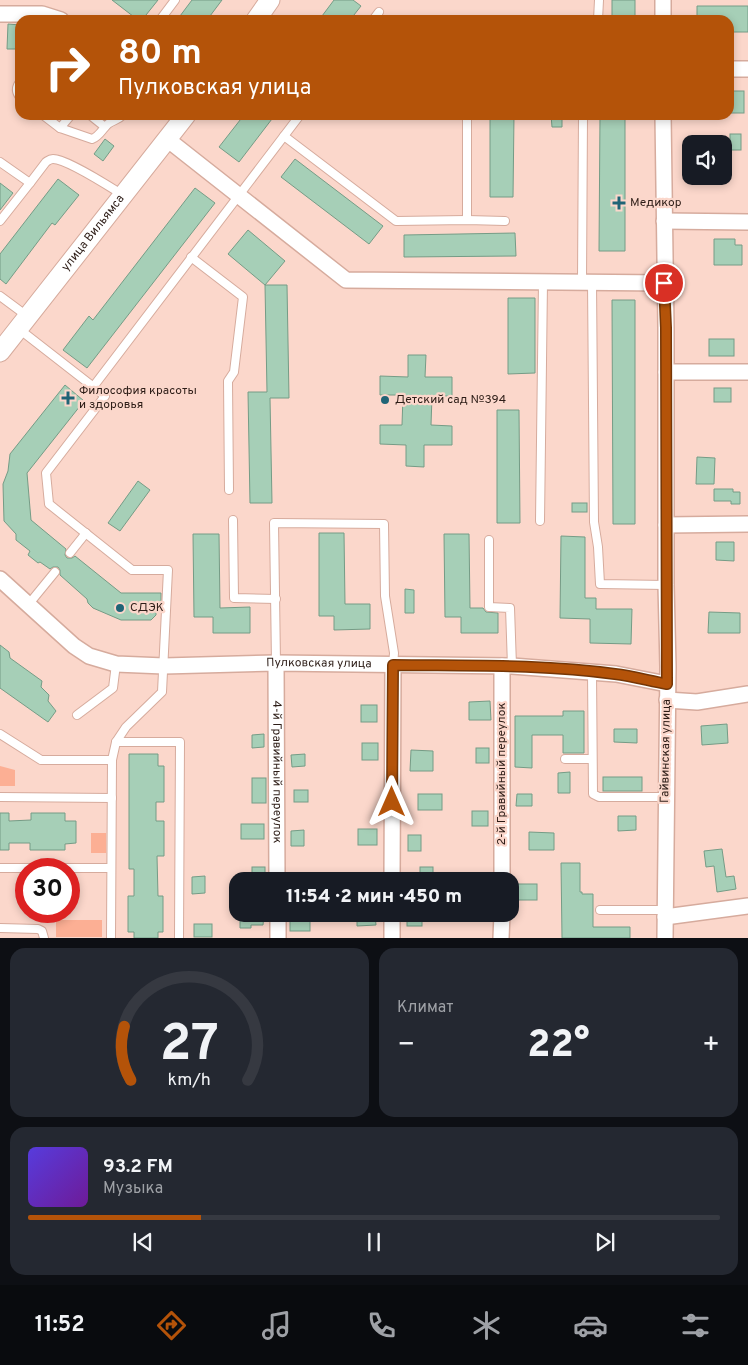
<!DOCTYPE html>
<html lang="ru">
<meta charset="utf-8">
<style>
body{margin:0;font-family:Overpass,sans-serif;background:#242831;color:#f1f3f6;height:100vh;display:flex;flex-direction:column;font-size:19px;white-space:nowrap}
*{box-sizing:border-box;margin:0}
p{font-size:16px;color:#9ea1a6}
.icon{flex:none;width:28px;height:28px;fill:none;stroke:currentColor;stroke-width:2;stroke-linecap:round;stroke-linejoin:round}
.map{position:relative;height:938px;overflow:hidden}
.drawer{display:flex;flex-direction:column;gap:10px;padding:10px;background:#0d0f14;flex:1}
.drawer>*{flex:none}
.top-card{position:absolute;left:15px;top:15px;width:719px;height:105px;border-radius:15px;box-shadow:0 2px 8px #0003;background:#b45309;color:#fff;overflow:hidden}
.tools{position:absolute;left:682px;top:135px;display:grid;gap:10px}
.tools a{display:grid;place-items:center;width:50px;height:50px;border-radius:10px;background:#171b24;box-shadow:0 2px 8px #0003;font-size:25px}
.speed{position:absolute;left:15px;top:858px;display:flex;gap:10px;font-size:25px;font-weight:700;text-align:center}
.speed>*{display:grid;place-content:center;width:65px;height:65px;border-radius:50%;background:#171b24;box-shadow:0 2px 8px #0003;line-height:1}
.speed .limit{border:8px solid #d22;background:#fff;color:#111}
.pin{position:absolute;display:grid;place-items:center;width:42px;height:42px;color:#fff;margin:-21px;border:2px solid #fff;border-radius:50%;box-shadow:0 1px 5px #0007}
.me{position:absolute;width:55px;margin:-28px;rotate:0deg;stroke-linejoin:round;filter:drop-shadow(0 0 4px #0008)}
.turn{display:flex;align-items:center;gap:18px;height:105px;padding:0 20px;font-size:22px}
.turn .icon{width:65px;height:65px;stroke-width:2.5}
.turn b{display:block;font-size:35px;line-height:42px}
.big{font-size:38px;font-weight:800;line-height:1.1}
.drawer .card{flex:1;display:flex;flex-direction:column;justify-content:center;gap:8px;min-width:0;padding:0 18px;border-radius:15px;background:#242831}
.drawer .dial{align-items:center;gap:0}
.dial svg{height:130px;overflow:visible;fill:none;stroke:#363941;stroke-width:7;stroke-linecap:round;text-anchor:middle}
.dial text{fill:#f1f3f6;stroke:none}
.song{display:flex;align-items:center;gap:15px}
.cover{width:60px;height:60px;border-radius:8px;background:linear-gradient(135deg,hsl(250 70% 55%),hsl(280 70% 35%))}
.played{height:5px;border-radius:2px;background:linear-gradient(90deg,#b45309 25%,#363941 25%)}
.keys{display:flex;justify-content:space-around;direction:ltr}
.heat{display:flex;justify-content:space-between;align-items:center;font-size:28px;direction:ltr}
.drawer .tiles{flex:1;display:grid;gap:10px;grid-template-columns:1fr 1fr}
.card:last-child{grid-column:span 2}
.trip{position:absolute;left:229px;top:872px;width:290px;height:50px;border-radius:15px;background:#171b24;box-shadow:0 2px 8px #0003;font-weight:800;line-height:50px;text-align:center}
.menu{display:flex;height:80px;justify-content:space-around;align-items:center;background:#090b0e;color:#9ea1a6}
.menu .icon{width:35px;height:35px}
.menu .current{color:#b45309}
.menu b{font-size:22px;color:#f1f3f6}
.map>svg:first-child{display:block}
.green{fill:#fcaf94}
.building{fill:#a6cfb7;stroke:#759c86}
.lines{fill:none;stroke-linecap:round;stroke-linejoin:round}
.service-casing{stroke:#d6ab9d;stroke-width:10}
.minor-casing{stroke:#d6ab9d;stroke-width:18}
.tertiary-casing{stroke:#d6ab9d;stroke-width:21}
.service{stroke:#fff;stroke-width:8}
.minor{stroke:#fff;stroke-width:15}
.tertiary{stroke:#fff;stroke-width:19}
.route-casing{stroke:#753606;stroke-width:12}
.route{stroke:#b45309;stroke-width:9}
.poi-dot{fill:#206476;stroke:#fbd7cb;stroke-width:2}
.labels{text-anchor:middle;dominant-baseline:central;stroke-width:4.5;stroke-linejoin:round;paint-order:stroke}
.poi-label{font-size:12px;fill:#2d1d17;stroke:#fbd7cb;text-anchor:start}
.street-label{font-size:12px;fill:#2d1d17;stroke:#fbd7cb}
</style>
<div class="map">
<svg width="748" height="938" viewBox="0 0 748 938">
<rect width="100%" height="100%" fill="#fbd7cb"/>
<!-- green -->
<g class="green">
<polygon points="0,766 15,770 15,786 0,786"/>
<rect x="91" y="833" width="15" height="20"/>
<rect x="56" y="920" width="46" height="17"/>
</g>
<!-- building -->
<g class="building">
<polygon points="112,0 158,0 142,20 138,20"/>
<polygon points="192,0 222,0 207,20 177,20"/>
<polygon points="334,0 353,0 361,6 350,20 319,20"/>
<rect x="612" y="0" width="23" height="20"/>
<polygon points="697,6 748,6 748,32 729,32 729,20 697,20"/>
<polygon points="8,24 20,25 20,49 7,49"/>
<rect x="729" y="91" width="15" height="22"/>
<polygon points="244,115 275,115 239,162 219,147"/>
<polygon points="490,115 514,115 513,197 490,197"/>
<polygon points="551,115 562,115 562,127 552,127"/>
<polygon points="600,115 625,115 625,251 599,251"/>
<rect x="730" y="134" width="11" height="16"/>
<polygon points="105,139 114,146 103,161 94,154"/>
<polygon points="295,159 383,226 369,244 281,177"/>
<polygon points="58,179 79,195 55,225 52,223 6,284 0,279 0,254"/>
<polygon points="0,183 13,193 0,210"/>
<polygon points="195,188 215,203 87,368 63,350 89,316 93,320"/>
<polygon points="248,230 285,261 265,285 228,254"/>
<polygon points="515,233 516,256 404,257 404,235"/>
<polygon points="714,239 735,239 735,245 742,245 742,265 714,265"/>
<polygon points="265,285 287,285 289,398 270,398 272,503 250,503 248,392 267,392"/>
<polygon points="508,298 535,298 535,373 508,374"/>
<polygon points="612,300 635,300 635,524 613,524"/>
<rect x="709" y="339" width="25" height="17"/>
<polygon points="408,355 426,355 425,377 452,377 452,396 432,396 431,425 452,426 452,445 424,445 424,467 406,466 406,445 380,444 380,425 402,425 403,395 380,395 380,376 408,377"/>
<polygon points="65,385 84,401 27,473 31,520 66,549 65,555 67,558 72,558 75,556 121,593 161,593 161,605 156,608 156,615 151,620 121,620 93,608 88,603 87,599 60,575 60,570 58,567 53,567 50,569 40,562 38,563 28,555 30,551 16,540 16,534 4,521 3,484 8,471 10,454"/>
<rect x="714" y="388" width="17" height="14"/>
<polygon points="497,410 519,410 520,523 497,523"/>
<polygon points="697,457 715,458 714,484 696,484"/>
<polygon points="138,481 150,490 120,531 108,523"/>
<polygon points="714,489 733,489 733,492 740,492 740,504 731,504 731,501 714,501"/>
<rect x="572" y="503" width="15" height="9"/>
<polygon points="319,533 344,533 345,604 370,604 370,629 334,630 334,616 319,616"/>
<polygon points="193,534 219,534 220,608 250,607 250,633 213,633 213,617 194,617"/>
<polygon points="444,534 469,534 470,608 483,608 486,612 498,613 498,633 461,633 461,617 445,617"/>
<polygon points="561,536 585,537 585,598 596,598 596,609 632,609 631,644 590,643 590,619 560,618"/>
<polygon points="716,542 734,542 734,561 716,560"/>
<polygon points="405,589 414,590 414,613 405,613"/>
<polygon points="709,612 740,613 740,633 708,633"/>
<polygon points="0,645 9,652 10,658 42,681 41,687 49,695 48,701 56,711 48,722 0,688"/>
<polygon points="490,701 491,720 469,720 469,702"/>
<rect x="361" y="705" width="16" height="17"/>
<polygon points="563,711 584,711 584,753 563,753 563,735 532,735 532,768 515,767 515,716 563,716"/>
<polygon points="727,724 728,743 702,745 701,726"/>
<polygon points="614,729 637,729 637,743 614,742"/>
<polygon points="264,734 264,747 252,748 252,735"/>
<rect x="362" y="743" width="16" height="17"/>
<rect x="476" y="748" width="13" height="15"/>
<polygon points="411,750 433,751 433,771 410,771"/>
<polygon points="129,754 158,754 158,766 164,766 164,802 156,802 156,821 164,821 164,856 157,856 158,896 163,896 163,932 158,932 158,938 134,938 134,932 128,932 128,896 134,896 134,869 129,869"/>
<polygon points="305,754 305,766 292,767 291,755"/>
<polygon points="570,772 570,793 558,793 558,773"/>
<rect x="603" y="777" width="39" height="14"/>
<rect x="252" y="778" width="14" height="25"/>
<rect x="294" y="790" width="14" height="12"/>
<rect x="418" y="794" width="24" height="16"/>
<polygon points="517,794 532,794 532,806 516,806"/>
<rect x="472" y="811" width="16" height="15"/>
<polygon points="0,813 9,813 9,821 31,820 31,813 65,813 65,821 76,821 76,843 65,844 65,850 30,850 30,843 9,843 9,850 0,850"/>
<polygon points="618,816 636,816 636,830 618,831"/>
<rect x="241" y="824" width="23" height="15"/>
<rect x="358" y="829" width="19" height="16"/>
<polygon points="304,830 304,846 291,846 291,831"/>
<polygon points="529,832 554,833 554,850 529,850"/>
<rect x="408" y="835" width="13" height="16"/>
<polygon points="722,849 726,877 734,876 736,889 717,892 714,866 706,867 704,851"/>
<polygon points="561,863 580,863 580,892 582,892 582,894 593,894 593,927 630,927 630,938 562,938"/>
<rect x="252" y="867" width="13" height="14"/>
<rect x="420" y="867" width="13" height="14"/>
<polygon points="205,876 205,893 192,894 192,877"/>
<rect x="517" y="884" width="20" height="16"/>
<polygon points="240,914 264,914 263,925 251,925 251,928 240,928"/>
<polygon points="357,914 375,914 376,925 357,926"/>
<rect x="407" y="916" width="15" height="10"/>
<rect x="290" y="917" width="20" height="14"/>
<rect x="194" y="924" width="18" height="13"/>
</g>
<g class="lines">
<!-- service casing -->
<g class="service-casing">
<g id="service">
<polyline points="160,20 175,0"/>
<polyline points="373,20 379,12"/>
<polyline points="598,20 599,0"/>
<path d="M20,82C16,87 16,92 20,97"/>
<path d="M43,115L60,128L92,139C100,136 102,129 108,124C113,120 118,120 123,115"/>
<polyline points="90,115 105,127"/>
<polyline points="467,115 467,220"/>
<polyline points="60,128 71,115"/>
<polyline points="284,136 396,221 467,220 505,221"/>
<path d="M0,162L30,183L46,162C49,160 50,159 53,159C67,159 110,187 123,195"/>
<polyline points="0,221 30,183"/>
<polyline points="191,257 243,297 234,372 228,381 229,490"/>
<polyline points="582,282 583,115"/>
<polyline points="592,282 594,522 598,547 600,584 666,585"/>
<polyline points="0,296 27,316"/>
<polyline points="19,329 105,396 46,473 49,504 132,570 168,570 162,692 126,727 116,742 112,760 111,938"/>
<polyline points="93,387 300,115"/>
<polyline points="233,520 234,598 276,599"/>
<polyline points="540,521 543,282"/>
<polyline points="489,540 489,607 510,608 512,666"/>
<polyline points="70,553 86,533"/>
<polyline points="28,605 55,572"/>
<polyline points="276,663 274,523 384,524 385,596 394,653 393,665"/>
<polyline points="592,672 593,794 599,797 666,797"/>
<polyline points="77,715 113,688 116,664"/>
<polyline points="0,734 41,760 112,760"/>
<polyline points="116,742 180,742 179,938"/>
<polyline points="565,759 592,759"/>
<polyline points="0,797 112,798"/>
<polyline points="0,868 111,868"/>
<polyline points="600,910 665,910"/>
<polyline points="0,928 38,929 42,931 44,938"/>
</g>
</g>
<!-- minor casing -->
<g class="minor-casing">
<g id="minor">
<polyline points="0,14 42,14 61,20"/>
<polyline points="663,20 663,0"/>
<polyline points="729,69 748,69"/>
<polyline points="663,115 666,328 666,585 668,667 665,938"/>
<polyline points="167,139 346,280 664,283"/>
<polyline points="664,221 748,222"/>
<polyline points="666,372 748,372"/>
<polyline points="666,525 748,524"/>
<path id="s1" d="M0,579L74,646L89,656L116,664L164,666L276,663L512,666L616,674L667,684"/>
<path id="s2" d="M276,663L277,881"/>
<polyline points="502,666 502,881"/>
<polyline points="667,700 697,702 748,694"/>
<polyline points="392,881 393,665"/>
<polyline points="278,914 278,938"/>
<polyline points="665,917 748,906"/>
<polyline points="392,938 392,914"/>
<polyline points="501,938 502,914"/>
</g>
</g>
<!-- tertiary casing -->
<g class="tertiary-casing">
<g id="tertiary">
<polyline points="256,20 270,0"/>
<path id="s3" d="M0,352L186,115"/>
</g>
</g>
<!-- service -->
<use href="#service" class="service"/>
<!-- minor -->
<use href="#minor" class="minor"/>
<!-- tertiary -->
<use href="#tertiary" class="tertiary"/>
</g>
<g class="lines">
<!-- route casing -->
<g class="route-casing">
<path id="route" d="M392,802L393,665C467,666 541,664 615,674C632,676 650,681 667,684L666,328L664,283"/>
</g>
<!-- route -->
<use href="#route" class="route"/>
</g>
<!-- markers -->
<g class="poi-dot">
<path d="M616.5 195.5h5v5h5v5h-5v5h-5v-5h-5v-5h5z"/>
<path d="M65.5 390.5h5v5h5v5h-5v5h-5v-5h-5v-5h5z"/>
<circle cx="385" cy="400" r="5"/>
<circle cx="120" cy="608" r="5"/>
</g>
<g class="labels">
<!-- poi labels -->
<g class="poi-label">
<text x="630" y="203">Медикор</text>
<text x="79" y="391">Философия красоты<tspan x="79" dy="14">и здоровья</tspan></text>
<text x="395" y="400">Детский сад №394</text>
<text x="130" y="608">СДЭК</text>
</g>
<!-- street labels -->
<g class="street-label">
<text stroke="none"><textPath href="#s3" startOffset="151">улица Вильямса</textPath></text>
<text stroke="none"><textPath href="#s1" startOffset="349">Пулковская улица</textPath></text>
<text transform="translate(666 751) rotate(-89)">Гайвинская улица</text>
<text stroke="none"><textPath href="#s2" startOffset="109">4-й Гравийный переулок</textPath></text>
<text transform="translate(502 774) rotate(-90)">2-й Гравийный переулок</text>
</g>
</g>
</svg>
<div class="tools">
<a><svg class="icon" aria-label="sound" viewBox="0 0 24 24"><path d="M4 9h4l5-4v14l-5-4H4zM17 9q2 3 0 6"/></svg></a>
</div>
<div class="speed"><div class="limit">30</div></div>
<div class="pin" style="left:664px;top:283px;background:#d93025"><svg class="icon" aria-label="arrive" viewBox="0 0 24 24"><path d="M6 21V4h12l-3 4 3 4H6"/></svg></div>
<svg class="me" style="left:392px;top:802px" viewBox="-20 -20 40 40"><path d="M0-17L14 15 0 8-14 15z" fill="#b45309" stroke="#fff" stroke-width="4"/></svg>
<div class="trip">11:54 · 2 мин · 450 m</div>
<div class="top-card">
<div class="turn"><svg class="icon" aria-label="right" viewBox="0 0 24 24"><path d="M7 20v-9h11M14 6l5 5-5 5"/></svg><div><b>80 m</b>Пулковская улица</div></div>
</div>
</div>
<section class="drawer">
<div class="tiles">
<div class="card dial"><svg viewBox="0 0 100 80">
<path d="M14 69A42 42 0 1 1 86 69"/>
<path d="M14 69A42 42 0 0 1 10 36" stroke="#b45309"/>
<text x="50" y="56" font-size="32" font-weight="700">27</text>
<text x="50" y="72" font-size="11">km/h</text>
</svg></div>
<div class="card"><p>Климат</p>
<div class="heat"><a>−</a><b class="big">22°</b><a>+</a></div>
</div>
<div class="card">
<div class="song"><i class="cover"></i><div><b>93.2 FM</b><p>Музыка</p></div></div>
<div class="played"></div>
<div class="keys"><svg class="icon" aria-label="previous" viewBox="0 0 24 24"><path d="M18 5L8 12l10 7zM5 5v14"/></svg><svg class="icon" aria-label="pause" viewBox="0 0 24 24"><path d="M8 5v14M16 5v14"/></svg><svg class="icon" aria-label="next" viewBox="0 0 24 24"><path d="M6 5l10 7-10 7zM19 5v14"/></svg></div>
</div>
</div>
</section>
<nav class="menu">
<b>11:52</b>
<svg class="icon current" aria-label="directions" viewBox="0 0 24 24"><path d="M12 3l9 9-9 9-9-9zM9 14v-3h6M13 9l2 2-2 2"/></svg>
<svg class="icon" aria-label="music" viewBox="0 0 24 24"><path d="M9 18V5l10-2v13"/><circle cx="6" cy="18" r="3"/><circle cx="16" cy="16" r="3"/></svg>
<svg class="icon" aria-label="phone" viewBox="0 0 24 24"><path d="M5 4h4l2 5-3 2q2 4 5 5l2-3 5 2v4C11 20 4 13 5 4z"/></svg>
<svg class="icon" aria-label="climate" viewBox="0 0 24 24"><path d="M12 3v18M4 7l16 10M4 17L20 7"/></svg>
<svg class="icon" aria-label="car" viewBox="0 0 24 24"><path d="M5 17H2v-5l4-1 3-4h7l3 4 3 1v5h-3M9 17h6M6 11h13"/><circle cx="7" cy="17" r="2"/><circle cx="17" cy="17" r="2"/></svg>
<svg class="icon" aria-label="filters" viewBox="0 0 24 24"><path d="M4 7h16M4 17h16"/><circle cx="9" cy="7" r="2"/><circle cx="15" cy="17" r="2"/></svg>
</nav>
